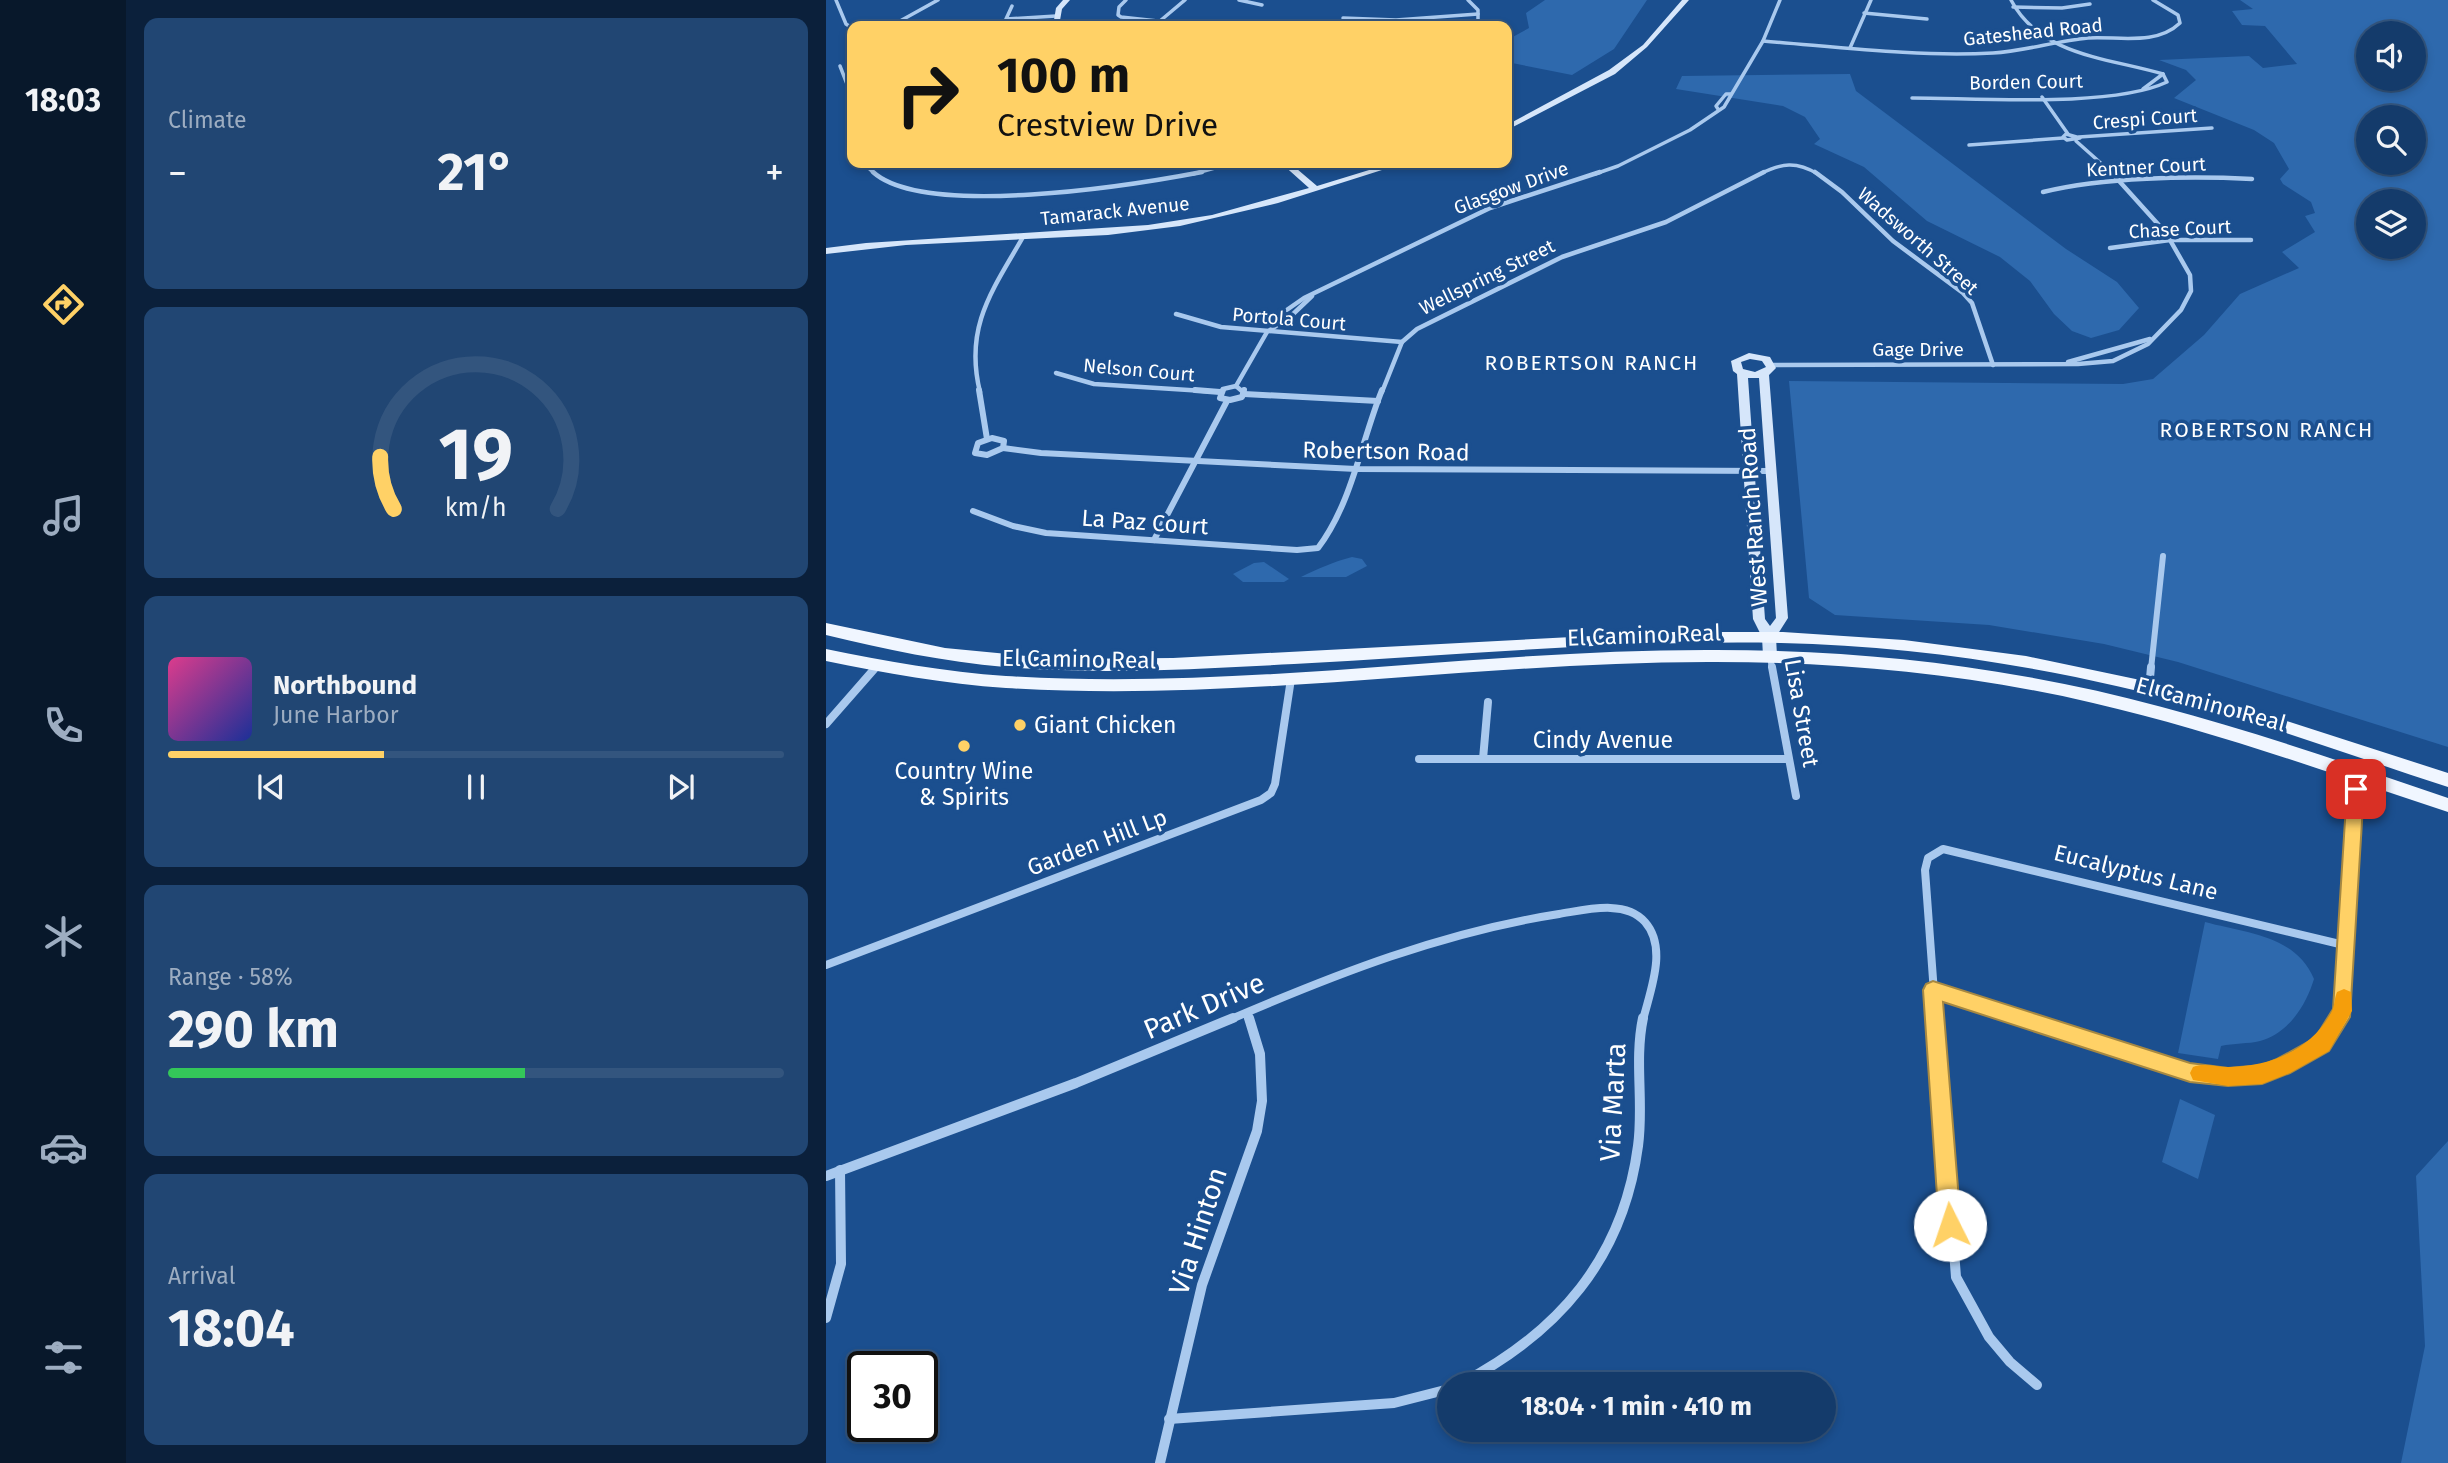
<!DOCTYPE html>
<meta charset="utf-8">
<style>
body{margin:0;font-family:"Fira Sans",sans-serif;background:#214673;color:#f1f3f6;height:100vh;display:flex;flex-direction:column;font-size:26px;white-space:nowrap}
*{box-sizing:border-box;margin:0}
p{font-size:23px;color:#9dadc1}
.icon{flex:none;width:38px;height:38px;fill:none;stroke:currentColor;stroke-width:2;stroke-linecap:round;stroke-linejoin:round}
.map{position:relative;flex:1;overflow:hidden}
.drawer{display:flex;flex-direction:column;gap:18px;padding:18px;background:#0b203b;width:700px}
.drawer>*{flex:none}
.banner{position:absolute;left:21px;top:21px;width:665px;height:147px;border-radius:14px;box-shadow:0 4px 10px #0003,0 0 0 2px #33557e;background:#ffd166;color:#111;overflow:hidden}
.fabs{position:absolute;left:1530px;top:21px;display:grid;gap:14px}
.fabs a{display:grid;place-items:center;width:70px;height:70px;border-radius:50%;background:#143b6b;box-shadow:0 4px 10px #0003,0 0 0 2px #33557e;font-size:35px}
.speed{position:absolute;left:21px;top:1351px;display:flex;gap:14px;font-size:35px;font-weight:700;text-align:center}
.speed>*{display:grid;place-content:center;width:91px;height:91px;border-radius:50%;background:#143b6b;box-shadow:0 4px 10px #0003,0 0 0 2px #33557e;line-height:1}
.speed .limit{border:4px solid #111;border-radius:10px;background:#fff;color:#111}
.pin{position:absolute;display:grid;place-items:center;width:60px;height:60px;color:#fff;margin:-30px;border-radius:14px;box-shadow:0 4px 10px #0006}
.me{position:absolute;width:77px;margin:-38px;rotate:356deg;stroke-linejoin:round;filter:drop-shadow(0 0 5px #0008)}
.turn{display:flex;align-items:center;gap:24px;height:147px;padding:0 35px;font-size:32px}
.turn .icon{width:91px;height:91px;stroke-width:2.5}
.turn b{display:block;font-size:49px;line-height:60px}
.big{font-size:52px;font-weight:700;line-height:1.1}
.drawer .card{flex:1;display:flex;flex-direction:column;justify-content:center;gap:10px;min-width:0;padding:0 24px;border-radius:14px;background:#214673}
.drawer .dial{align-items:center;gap:0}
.dial svg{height:182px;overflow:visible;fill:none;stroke:#33557e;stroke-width:7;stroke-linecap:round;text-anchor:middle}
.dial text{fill:#f1f3f6;stroke:none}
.song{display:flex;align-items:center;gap:21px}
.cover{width:84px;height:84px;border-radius:10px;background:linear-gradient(135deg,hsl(330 70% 55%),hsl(230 70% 35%))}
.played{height:7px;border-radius:4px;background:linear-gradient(90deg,#ffd166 35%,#33557e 35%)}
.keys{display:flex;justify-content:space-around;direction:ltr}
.heat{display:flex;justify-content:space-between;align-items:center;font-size:38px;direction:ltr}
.charge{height:10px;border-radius:5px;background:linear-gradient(90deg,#34c759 58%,#33557e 0)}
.trip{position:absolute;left:611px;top:1372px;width:399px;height:70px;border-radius:35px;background:#143b6b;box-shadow:0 4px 10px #0003,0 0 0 2px #33557e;font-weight:700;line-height:70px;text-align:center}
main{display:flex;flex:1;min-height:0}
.tab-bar{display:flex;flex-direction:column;width:126px;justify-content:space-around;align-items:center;background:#08182b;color:#9dadc1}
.tab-bar .icon{width:49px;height:49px}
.tab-bar .on{color:#ffd166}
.tab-bar b{font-size:32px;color:#f1f3f6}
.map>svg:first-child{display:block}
.green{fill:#2e69ad;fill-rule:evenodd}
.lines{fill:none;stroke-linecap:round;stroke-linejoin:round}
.street-far4{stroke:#a9c9ee;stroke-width:3.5}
.street-far3{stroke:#a9c9ee;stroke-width:4.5}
.street-far2{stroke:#a9c9ee;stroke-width:6}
.street-far1{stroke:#a9c9ee;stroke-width:8}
.street{stroke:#a9c9ee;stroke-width:10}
.secondary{fill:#d6e6fa;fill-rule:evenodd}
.primary{fill:#f0f6ff;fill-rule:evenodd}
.route{fill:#ffd166;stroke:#a68842;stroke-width:2}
.slow{fill:#f59e0b}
.poi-dot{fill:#ffd166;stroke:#1b4f8f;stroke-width:2.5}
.labels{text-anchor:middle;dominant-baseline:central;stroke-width:7;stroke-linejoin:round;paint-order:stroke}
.far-street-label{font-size:19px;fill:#fff;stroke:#1b4f8f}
.far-neighbourhood-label{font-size:21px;letter-spacing:2px;fill:#fff;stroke:#1b4f8f}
.far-quarter-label{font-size:21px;letter-spacing:2px;fill:#fff;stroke:#1b4f8f}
.street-label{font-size:23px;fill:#fff;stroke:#1b4f8f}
.poi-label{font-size:23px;fill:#fff;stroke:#1b4f8f;text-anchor:start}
.near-street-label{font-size:28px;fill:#fff;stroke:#1b4f8f}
</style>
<main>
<nav class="tab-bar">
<b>18:03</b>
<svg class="icon on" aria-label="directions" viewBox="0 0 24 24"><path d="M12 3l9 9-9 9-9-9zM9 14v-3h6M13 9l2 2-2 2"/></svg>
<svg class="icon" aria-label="music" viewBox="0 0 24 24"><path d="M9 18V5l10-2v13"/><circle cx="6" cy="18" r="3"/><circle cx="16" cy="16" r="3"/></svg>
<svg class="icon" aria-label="phone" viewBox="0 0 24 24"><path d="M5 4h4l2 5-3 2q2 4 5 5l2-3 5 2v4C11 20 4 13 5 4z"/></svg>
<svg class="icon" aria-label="climate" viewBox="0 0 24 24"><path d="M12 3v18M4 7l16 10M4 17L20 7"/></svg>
<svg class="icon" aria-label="car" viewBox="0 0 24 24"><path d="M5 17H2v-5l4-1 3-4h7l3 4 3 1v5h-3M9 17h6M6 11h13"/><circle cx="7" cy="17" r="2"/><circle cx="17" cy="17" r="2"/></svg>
<svg class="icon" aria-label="filters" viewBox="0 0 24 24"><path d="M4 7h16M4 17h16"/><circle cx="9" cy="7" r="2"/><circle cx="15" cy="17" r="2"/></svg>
</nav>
<section class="drawer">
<div class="card"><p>Climate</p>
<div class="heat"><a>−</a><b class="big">21°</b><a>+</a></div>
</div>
<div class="card dial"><svg viewBox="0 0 100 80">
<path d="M14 69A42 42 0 1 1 86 69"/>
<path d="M14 69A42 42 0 0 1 8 46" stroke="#ffd166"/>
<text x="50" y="56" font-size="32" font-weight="700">19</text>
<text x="50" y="72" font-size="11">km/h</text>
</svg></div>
<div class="card">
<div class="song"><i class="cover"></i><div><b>Northbound</b><p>June Harbor</p></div></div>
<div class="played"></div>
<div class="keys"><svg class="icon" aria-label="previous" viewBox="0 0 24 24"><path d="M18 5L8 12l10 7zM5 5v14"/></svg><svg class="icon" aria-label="pause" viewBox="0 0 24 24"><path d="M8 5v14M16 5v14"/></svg><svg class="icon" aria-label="next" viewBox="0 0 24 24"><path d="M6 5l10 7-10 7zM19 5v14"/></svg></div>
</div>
<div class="card"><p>Range · 58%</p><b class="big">290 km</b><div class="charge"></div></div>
<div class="card"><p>Arrival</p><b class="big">18:04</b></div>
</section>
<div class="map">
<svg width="1622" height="1463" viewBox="0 0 1622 1463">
<rect width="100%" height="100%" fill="#1b4f8f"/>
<!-- green -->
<g class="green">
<polygon points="719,0 821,0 788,49 746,75 681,62 683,39 703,28 700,13"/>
<path d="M1414,0H1622V747L1352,662L1278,644L1163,625L1009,615L983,598L963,381L1297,384L1327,379L1378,335L1414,294L1473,268L1456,252L1489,232L1479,216L1489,213L1485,202L1457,184L1454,179L1463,169L1448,143L1428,130L1348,98L1370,80L1360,70L1333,60L1423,56L1437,68L1471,64L1439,26L1416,25L1406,11L1427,9ZM1542,33H1587V79H1542ZM1542,117H1587V163H1542ZM1542,201H1587V247H1542Z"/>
<polygon points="1024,74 1030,91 1240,249 1291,282 1313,308 1293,330 1265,338 1246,331 1228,314 1204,281 1174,257 1101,221 1038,167 988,144 994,139 979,117 957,106 850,89 856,76"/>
<path d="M526,557L536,559L541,566L520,577H475C491,569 507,562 526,557Z"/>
<polygon points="438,562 463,579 458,582 417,582 407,574 428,563"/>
<path d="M1379,922C1419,933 1470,935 1488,979C1480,1005 1463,1033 1434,1041C1422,1044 1408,1043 1395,1046L1392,1059L1352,1053Z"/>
<polygon points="1354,1099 1389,1115 1372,1179 1336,1162"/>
<polygon points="1622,1141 1622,1463 1575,1463 1599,1346 1590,1176"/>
</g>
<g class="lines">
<!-- street-far4 -->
<g class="street-far4">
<polyline points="10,0 20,24 26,28"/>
<polyline points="300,0 293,7 292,15 295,17 378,26"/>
<polyline points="413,0 436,5"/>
<polyline points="642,0 652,10 652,26"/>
<path d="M1185,0C1214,56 1283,58 1337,74"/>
<polyline points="186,6 180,19 230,16"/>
<polyline points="1187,7 1236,8 1264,4"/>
<polyline points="1038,13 1101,19"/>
<polyline points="517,18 570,20 652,14"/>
<polyline points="65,26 112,0"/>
<polyline points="328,26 359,0"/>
<path d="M937,41C1013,47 1090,57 1167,53C1199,51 1230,41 1262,38C1292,36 1330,46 1354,23L1352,15L1327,0"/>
<polyline points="1024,48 1045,0"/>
<polyline points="14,66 21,84 26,85"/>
<polyline points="1317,89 1337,74"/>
<polyline points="1216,97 1242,134"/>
<path d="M1086,98C1151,98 1286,108 1341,82L1337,74"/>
<polyline points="26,107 26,118"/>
<polyline points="892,109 890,106 900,94 905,94"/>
<polygon points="1240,134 1254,138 1241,140 1237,137"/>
<polyline points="1253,137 1386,128"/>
<polyline points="1250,141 1287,174"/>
<polyline points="1143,145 1237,138"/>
<polyline points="37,163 49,174"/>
<polyline points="367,174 407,163"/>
<polyline points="769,174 792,166 864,130 898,107 937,41 954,0"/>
<path d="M934,174C956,163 970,161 992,174"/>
</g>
<!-- street-far3 -->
<g class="street-far3">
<path d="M47,172C99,219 308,185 376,172"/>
<polyline points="989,172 1016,192 1067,241 1137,293 1146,303 1167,365"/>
<path d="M1217,192C1278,177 1363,176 1426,179"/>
<polyline points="1284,248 1344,240 1425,240"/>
<polyline points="350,314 395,327 576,342"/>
<polyline points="452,322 452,316 478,298 664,208 774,172"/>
<polyline points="1242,362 1324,339"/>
<polyline points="945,365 1252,364 1287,361 1322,344 1355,310 1365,291 1364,275 1340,233 1285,172"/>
<polyline points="230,373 268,384 394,392"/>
<polyline points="410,386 441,332 465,316 486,296"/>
<path d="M154,392C138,327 166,291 197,237"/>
<polyline points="396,392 397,389 410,386 417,392"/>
<polyline points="556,392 576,342 591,329 736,257 840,222 938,172"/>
</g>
<!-- street-far2 -->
<g class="street-far2">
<polyline points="153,390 161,439"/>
<polyline points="369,390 394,392"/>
<polyline points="397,390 394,398 404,400 416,397 418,390"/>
<polyline points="418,394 552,401"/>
<polygon points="166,438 178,441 177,448 161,455 149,453 152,443"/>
<polyline points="177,448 215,453 530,469 943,471"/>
<path d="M147,511L187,526L220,533L471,550L492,548C526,503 535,442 556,390"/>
<polyline points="328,540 401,401"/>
<polyline points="944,656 946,669"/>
<polyline points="48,669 50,667"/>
<polyline points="1325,669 1337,556"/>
</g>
<!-- street-far1 -->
<g class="street-far1">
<polyline points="946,667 970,796"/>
<polyline points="1323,689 1325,667"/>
<polyline points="0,724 50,667"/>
<polyline points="593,759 961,759"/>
<polyline points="657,759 662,702"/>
<polyline points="0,965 435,800 445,793 449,784 465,679"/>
<polyline points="1107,990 1201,1020"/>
<polyline points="421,1013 423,1020"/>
<path d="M403,1020C510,974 617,932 733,914C759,910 799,899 819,922C842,948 824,991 817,1020"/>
<polyline points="1110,1020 1099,870 1102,858 1117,849 1522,946"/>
<polyline points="1511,1020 1517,1011 1530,774"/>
</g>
<!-- street -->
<g class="street">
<polyline points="1110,1018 1130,1277 1163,1337 1184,1362 1211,1385"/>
<polyline points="1195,1018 1365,1072 1402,1077 1436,1074 1457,1066 1496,1044 1513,1018"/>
<polyline points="0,1176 250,1083 407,1018"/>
<polyline points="0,1318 15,1264 14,1170"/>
<path d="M634,1384C732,1333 797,1259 812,1146C818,1103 808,1061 817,1018"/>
<polyline points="343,1419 568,1403 623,1389"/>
<polyline points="334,1463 376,1285 431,1131 436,1101 434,1054 423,1018"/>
</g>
<!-- secondary -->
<g class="secondary">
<polygon points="237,0 244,0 236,9 233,26 227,26 230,8"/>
<polygon points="856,0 863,0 821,47 789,74 681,130 681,125 783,70 817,45"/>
<polygon points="455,163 464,163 491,186 566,163 578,163 452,203 354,226 282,235 80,245 0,254 0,248 40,243 322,225 386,215 483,188"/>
<path d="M923,353L944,357L950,368L943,375L962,618L950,637L951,656L944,661L937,656L936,637L927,619L911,374L907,371L905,361ZM924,359L936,361L940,367L929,372L917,369L915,362ZM922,378H933L950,618L944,626L939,619Z"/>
</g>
<!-- primary -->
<g class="primary">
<path d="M0,623L119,648L232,659L347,658L842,632H957L1078,640L1200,656L1319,681L1439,714L1622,773V787C1541,761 1461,731 1378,708C1241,670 1098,646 955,643C792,640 630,655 468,664C371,669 275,675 179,667C118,662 59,649 0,635Z"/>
<path d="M0,649C59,661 119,672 180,676C416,691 653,649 889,650C994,650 1098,658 1202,677C1345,702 1484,751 1622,798V812C1504,773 1388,731 1267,703C1143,674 1017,662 890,662C653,661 417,703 180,688C119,684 59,673 0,661Z"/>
</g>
</g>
<!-- route -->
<polygon class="route" points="1530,782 1538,789 1524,1017 1503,1051 1464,1073 1436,1084 1402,1086 1364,1082 1117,1002 1135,1225 1131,1232 1124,1235 1116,1232 1113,1225 1097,990 1100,984 1107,981 1364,1063 1402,1068 1436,1065 1451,1059 1489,1038 1507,1009 1521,789"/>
<!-- slow -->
<path class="slow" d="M1518,989L1525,992L1526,1011L1503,1051L1464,1073L1436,1084L1402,1086L1367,1080L1364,1073L1367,1067C1380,1062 1392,1068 1405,1067C1446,1066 1485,1049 1505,1013C1509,1006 1508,999 1511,992Z"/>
<!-- markers -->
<g class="poi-dot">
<circle cx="194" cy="725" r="7"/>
<circle cx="138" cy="746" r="7"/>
</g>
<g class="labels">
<!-- far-street labels -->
<g class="far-street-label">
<text transform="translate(1207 32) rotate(-6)">Gateshead Road</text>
<text transform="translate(1200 82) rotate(-1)">Borden Court</text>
<text transform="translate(1319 119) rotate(-4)">Crespi Court</text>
<text transform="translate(1320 167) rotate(-3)">Kentner Court</text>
<text transform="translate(685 188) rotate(-20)">Glasgow Drive</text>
<text transform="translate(289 211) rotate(-6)">Tamarack Avenue</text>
<text transform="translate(1354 229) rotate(-3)">Chase Court</text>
<text transform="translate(1092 241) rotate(41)">Wadsworth Street</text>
<text transform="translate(661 277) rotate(-26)">Wellspring Street</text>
<text transform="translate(463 319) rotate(5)">Portola Court</text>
<text x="1092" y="349">Gage Drive</text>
<text transform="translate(313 370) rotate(5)">Nelson Court</text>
</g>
<!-- far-neighbourhood labels -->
<g class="far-neighbourhood-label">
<text x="766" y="363">ROBERTSON RANCH</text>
</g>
<!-- far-quarter labels -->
<g class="far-quarter-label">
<text x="1441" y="430">ROBERTSON RANCH</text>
</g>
<!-- street labels -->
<g class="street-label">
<text transform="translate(560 451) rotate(1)">Robertson Road</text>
<text transform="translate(927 517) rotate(-94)">West Ranch Road</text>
<text transform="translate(319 522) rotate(4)">La Paz Court</text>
<text transform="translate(818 635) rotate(-2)">El Camino Real</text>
<text transform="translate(253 659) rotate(1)">El Camino Real</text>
<text transform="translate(1385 704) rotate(15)">El Camino Real</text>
<text transform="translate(976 713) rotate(80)">Lisa Street</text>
<text x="777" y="740">Cindy Avenue</text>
<text transform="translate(271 842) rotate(-21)">Garden Hill Lp</text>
<text transform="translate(1310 872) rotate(14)">Eucalyptus Lane</text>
</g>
<!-- poi labels -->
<g class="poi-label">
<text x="208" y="725">Giant Chicken</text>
<text x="138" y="771" text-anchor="middle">Country Wine<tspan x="138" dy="26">&amp; Spirits</tspan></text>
</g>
<!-- near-street labels -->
<g class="near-street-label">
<text transform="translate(378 1006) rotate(-23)">Park Drive</text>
<text transform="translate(787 1102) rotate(-87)">Via Marta</text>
<text transform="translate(372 1231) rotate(-72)">Via Hinton</text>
</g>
</g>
</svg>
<div class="fabs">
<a><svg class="icon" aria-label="sound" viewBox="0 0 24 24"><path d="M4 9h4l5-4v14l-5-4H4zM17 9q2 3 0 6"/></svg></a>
<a><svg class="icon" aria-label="search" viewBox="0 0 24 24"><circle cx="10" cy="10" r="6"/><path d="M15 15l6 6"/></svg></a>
<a><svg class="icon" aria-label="layers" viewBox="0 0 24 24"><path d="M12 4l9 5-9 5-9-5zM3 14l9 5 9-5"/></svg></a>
</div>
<div class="speed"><div class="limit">30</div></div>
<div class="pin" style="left:1530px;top:789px;background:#d93025"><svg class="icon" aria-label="arrive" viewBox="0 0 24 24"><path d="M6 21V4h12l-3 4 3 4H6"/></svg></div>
<svg class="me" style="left:1124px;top:1225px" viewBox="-20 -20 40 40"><circle r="19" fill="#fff"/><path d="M0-13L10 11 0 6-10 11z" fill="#ffd166"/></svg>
<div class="trip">18:04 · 1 min · 410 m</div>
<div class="banner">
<div class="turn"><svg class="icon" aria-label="right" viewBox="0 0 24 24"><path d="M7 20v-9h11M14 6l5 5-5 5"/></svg><div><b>100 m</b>Crestview Drive</div></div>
</div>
</div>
</main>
